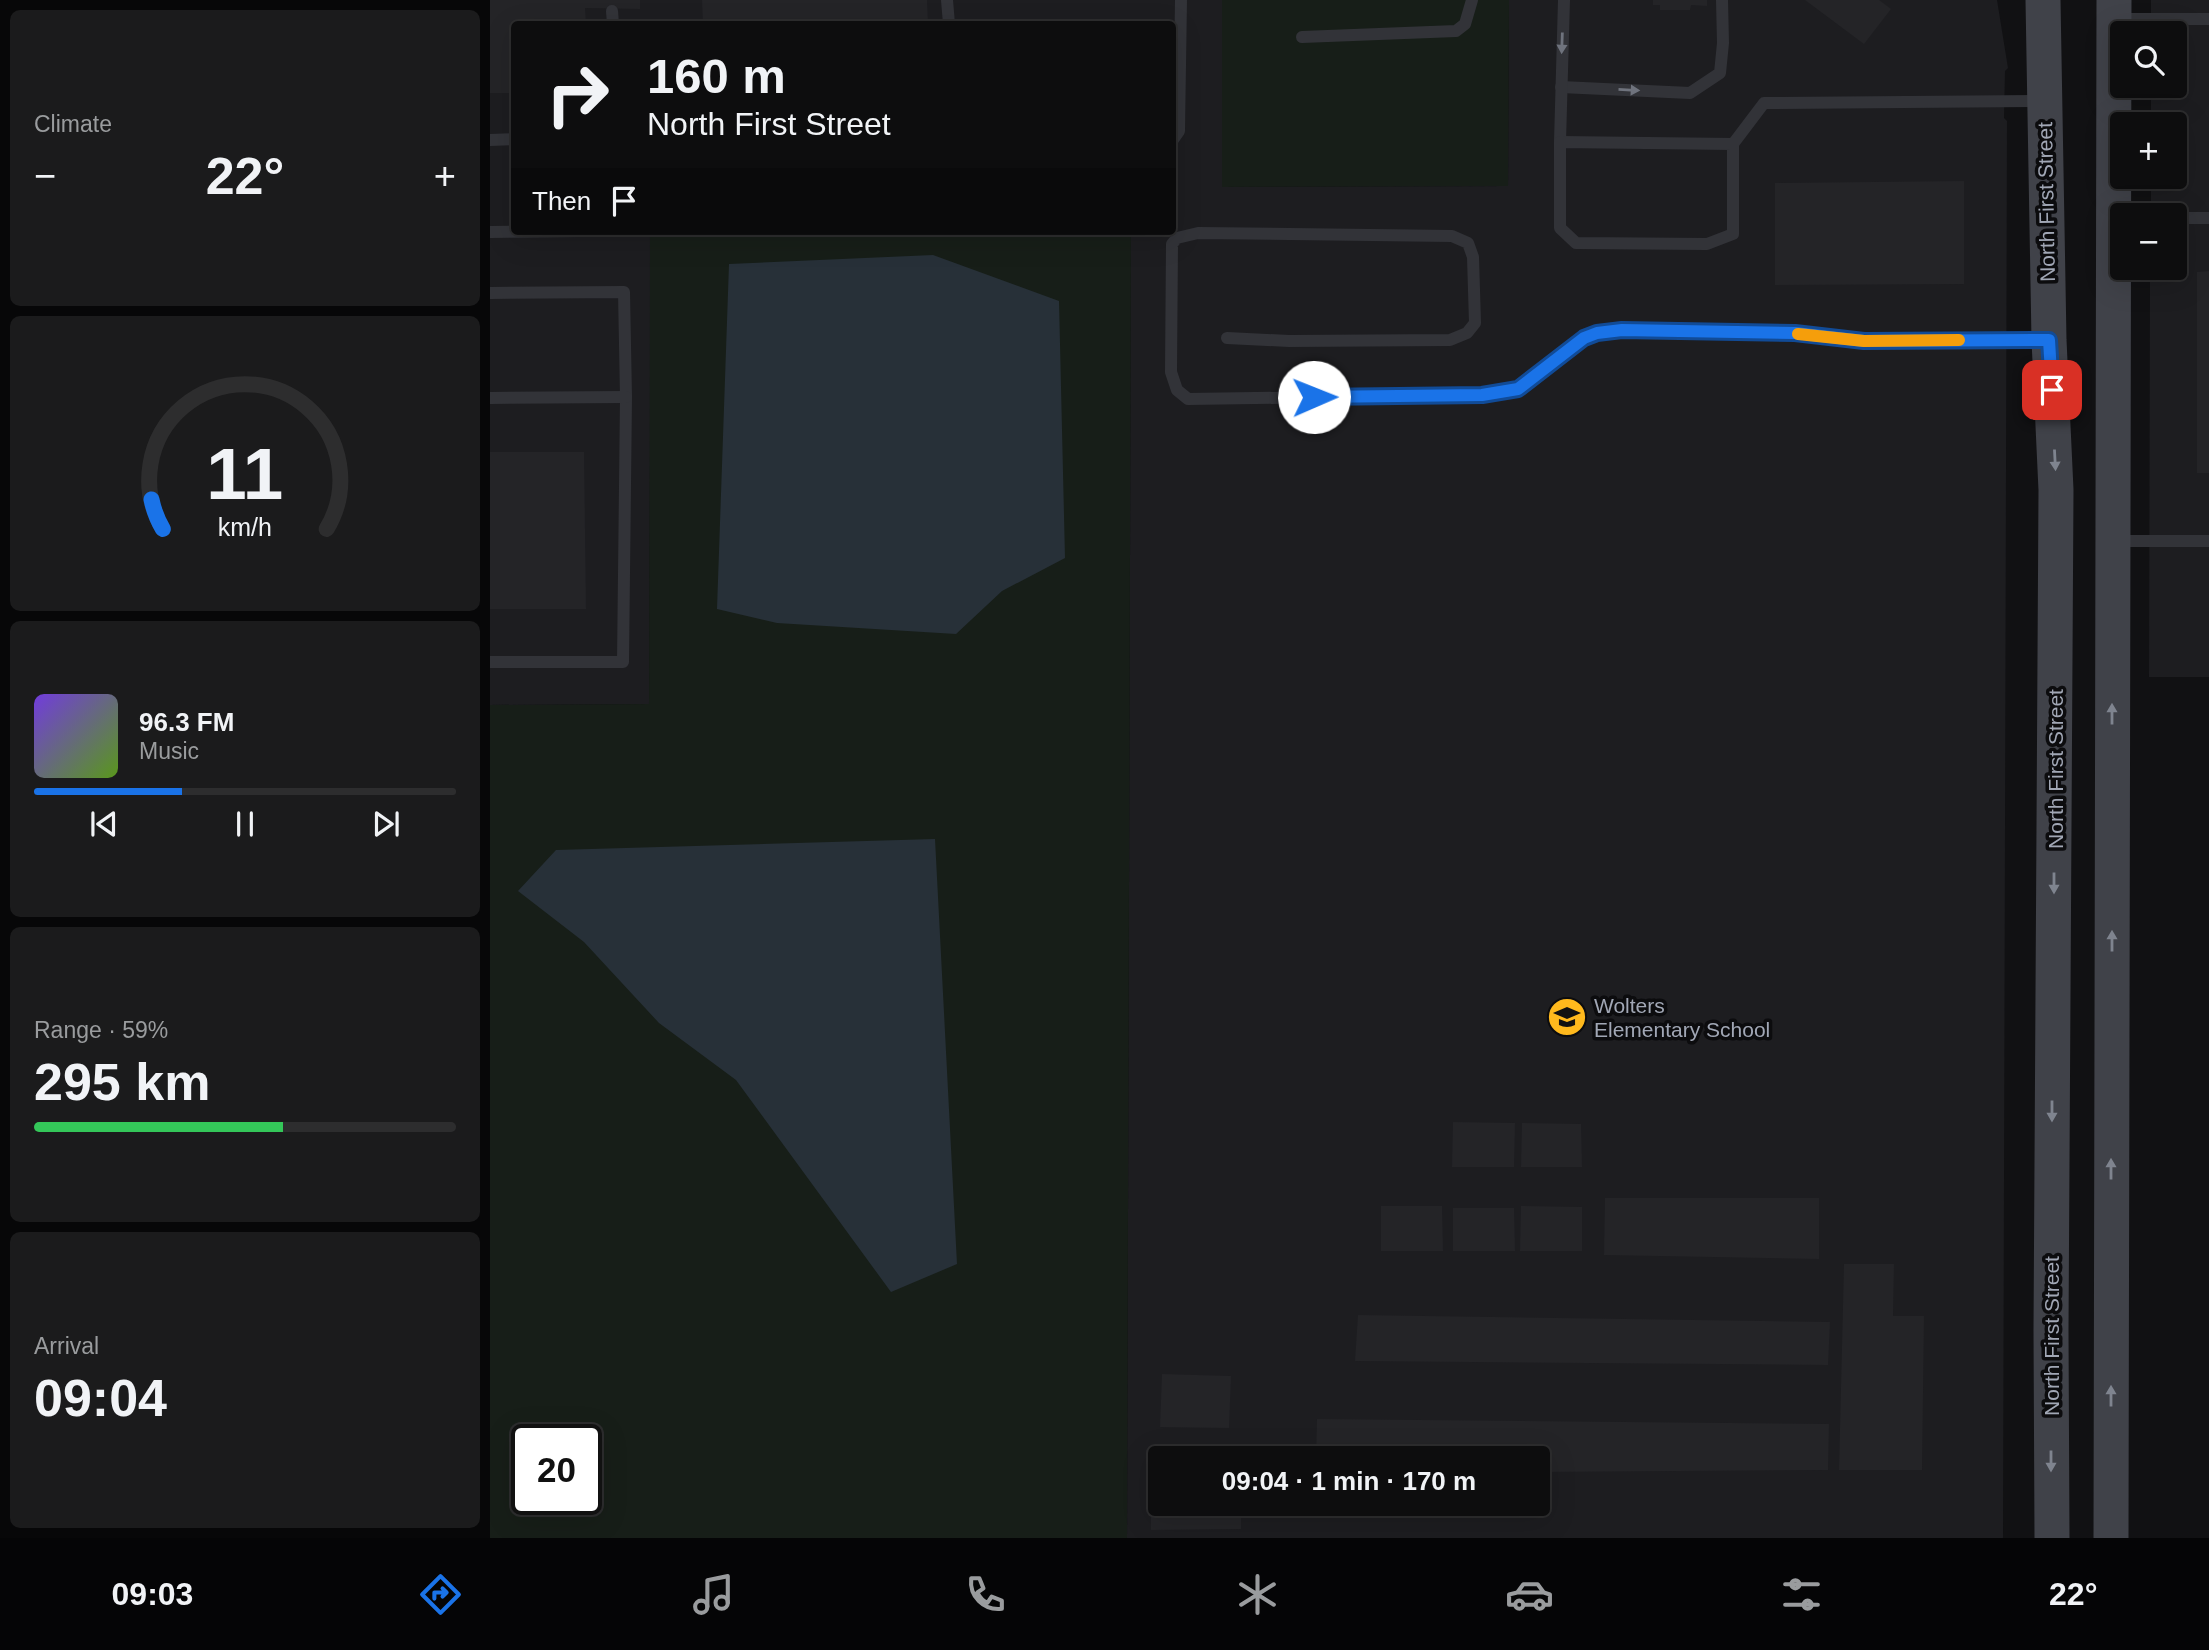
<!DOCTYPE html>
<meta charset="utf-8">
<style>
body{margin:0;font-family:Arial,sans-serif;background:#1b1b1c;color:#f1f3f6;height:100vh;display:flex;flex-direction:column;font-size:26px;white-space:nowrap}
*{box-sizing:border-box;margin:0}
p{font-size:23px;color:#9a9c9e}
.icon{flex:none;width:38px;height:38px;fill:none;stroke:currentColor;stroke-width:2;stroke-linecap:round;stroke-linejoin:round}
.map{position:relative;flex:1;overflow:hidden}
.details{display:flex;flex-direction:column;gap:10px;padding:10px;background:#070708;width:490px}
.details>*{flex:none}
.hud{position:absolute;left:21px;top:21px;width:665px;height:214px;border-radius:7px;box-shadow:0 7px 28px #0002,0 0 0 2px #2d2d2e;background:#0d0d0e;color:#f1f3f6;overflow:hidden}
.tools{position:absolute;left:1620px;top:21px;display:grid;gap:14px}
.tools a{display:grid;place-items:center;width:77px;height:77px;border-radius:7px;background:#0d0d0e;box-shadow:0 7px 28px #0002,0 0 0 2px #2d2d2e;font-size:35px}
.speed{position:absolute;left:21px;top:1424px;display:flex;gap:14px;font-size:35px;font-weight:700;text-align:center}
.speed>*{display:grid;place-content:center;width:91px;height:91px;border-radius:50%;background:#0d0d0e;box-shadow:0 7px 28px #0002,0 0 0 2px #2d2d2e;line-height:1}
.speed .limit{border:4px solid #111;border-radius:10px;background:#fff;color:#111}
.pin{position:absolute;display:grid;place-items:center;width:60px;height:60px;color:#fff;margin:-30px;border-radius:14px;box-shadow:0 4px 10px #0006}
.me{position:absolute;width:77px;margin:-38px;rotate:89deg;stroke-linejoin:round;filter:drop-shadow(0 0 5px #0008)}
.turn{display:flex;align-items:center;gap:24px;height:147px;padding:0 21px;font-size:32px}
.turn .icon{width:91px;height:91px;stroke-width:2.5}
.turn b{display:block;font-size:49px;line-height:60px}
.then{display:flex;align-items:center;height:66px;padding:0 21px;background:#0003;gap:14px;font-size:26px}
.big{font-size:52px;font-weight:600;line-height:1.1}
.details .tile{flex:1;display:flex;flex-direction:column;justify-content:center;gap:10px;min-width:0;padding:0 24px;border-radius:10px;background:#1b1b1c}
.details .dial{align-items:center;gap:0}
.dial svg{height:182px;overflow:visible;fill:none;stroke:#2d2d2e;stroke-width:7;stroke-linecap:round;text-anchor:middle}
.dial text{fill:#f1f3f6;stroke:none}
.song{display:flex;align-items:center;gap:21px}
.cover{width:84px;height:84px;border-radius:10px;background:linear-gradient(135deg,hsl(260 70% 55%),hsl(90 70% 35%))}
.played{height:7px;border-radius:4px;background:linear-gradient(90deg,#1a73e8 35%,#2d2d2e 35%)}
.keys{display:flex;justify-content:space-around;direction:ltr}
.heat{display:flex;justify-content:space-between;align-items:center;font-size:38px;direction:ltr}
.charge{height:10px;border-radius:5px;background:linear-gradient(90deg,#34c759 59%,#2d2d2e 0)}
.trip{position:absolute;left:658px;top:1446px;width:402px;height:70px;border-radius:7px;background:#0d0d0e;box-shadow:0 7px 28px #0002,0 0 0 2px #2d2d2e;font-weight:600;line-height:70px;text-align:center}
.dock{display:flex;height:112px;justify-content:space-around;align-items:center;background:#050506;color:#9a9c9e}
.dock .icon{width:49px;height:49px}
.dock .current{color:#1a73e8}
.dock b{font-size:32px;color:#f1f3f6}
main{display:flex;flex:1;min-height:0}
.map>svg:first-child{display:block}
.built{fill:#1d1d20;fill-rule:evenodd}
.green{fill:#171e18;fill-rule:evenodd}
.water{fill:#273038}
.building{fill:#242427}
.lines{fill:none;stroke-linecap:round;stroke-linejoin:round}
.service{stroke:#323338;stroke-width:12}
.secondary{stroke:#404249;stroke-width:35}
.oneway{fill:#6f737d}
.oneway2{fill:#7f848f}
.route-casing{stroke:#114b97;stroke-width:18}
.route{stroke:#1a73e8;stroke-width:12}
.slow{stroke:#f59e0b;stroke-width:12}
.labels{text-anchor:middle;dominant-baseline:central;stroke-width:7;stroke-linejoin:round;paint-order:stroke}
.street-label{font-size:21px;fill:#a1a7b5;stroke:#0c0c0e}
.poi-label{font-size:21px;fill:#a1a7b5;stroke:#0c0c0e;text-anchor:start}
</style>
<main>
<section class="details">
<div class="tile"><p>Climate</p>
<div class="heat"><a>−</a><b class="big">22°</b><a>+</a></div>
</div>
<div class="tile dial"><svg viewBox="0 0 100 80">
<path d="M14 69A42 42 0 1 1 86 69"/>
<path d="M14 69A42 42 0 0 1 9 56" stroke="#1a73e8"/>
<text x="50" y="56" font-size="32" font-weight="700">11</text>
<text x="50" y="72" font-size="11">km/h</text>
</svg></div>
<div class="tile">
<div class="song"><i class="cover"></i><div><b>96.3 FM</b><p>Music</p></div></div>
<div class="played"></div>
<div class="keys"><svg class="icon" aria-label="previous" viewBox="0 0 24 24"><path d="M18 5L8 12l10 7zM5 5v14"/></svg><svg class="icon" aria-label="pause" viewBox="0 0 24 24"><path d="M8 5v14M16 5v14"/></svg><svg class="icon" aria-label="next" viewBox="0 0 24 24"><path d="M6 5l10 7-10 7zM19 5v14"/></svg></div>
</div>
<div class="tile"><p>Range · 59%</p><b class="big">295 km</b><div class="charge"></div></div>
<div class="tile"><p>Arrival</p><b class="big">09:04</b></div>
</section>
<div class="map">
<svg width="1719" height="1538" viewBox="0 0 1719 1538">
<rect width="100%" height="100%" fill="#111113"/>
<!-- built -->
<g class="built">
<path d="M0,0H732V187L1018,186L1019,0H1507L1518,68L1515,71L1514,118L1517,121L1513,1538H637L641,231H682V24H24V231H161L159,704L0,705ZM670,1458H1048V1503H670Z"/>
<polygon points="1661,0 1719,0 1719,677 1659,677 1660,268 1685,268 1685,215 1661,215 1661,177 1685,177 1685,124 1661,124 1661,86 1685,86 1685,33 1661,33"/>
</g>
<!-- green -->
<g class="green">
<polygon points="732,0 1019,0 1018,186 732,187"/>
<path d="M160,231H641L637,1538H0V705L159,704ZM37,1440H96V1500H37Z"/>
</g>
<!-- water -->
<g class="water">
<polygon points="443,255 569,301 575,558 512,591 466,634 287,623 227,609 239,264"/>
<polygon points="445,839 467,1264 401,1292 246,1080 169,1023 94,942 28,891 66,850"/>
</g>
<!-- building -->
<g class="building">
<polygon points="0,0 150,0 150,9 95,8 96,24 24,24 24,93 0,93"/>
<polygon points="212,0 437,0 438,24 213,24"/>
<polygon points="1163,0 1217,0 1217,6 1201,5 1200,10 1170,10 1170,5 1163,5"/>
<polygon points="1315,0 1389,0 1401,9 1374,44"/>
<polygon points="1474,181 1474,284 1285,285 1285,183"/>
<polygon points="1719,271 1719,473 1707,473 1707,272"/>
<polygon points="0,452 94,452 96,609 0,609"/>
<polygon points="963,1122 1025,1123 1024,1167 962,1167"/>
<polygon points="1032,1123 1091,1124 1092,1167 1031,1167"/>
<polygon points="1115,1198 1329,1198 1329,1259 1114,1255"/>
<polygon points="891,1206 952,1206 953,1251 891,1251"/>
<polygon points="1031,1206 1092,1207 1092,1251 1030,1251"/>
<polygon points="963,1208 1024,1208 1025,1251 963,1251"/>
<polygon points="1354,1264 1404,1264 1403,1316 1434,1316 1432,1470 1349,1470"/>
<polygon points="868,1315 1340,1322 1338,1365 865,1361"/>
<polygon points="672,1374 741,1376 739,1428 670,1427"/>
<polygon points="827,1419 1339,1424 1338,1470 1048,1472 1048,1458 826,1458"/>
<polygon points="661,1467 670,1467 670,1503 751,1503 751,1529 661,1530"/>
</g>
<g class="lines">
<!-- service -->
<g class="service">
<polyline points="457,0 459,24"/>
<polyline points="122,11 123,24"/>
<polyline points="1625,19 1719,19"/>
<polyline points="812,37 966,31 975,24 982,0"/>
<polyline points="1071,87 1200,93 1230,73 1233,43 1232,0"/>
<polyline points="0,140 24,139"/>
<polyline points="682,141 689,131 691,0"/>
<polyline points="1070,142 1074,0"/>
<polyline points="1243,144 1243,234 1217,244 1086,243 1070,228 1070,142 1243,144 1274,103 1553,101"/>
<polyline points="1685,218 1719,218"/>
<polyline points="0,232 90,231"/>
<polyline points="0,293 134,292 136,397 133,662 0,662"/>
<polyline points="737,338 799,341 960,340 977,333 985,323 983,257 978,243 962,236 708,233 687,238 682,244 681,372 687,390 698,399 992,395 1028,389 1094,338 1107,333 1132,330 1305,333 1375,341 1555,340"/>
<polyline points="0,398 136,397"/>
<polyline points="1625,541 1719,541"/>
</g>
<!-- secondary -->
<g class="secondary">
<polyline points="1553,0 1559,340 1566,490 1561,1330 1562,1538"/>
<polyline points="1621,1538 1624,0"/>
</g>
</g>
<!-- one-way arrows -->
<defs><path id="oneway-solid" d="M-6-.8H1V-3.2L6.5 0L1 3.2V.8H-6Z" transform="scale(1.75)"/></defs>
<g class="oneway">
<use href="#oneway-solid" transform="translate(1072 43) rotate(92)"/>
<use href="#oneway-solid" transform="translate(1139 90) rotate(3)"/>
</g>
<g class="oneway2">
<use href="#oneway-solid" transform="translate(1565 460) rotate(87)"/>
<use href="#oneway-solid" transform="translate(1622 714) rotate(-90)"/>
<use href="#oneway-solid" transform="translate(1564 883) rotate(90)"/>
<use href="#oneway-solid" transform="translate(1622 941) rotate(-90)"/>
<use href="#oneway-solid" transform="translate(1562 1111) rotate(90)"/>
<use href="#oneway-solid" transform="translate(1621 1169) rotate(-90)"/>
<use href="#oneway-solid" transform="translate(1621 1396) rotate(-90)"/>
<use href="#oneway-solid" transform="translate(1561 1461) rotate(90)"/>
</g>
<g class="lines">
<!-- route casing -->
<g class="route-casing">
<polyline id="route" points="824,397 992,395 1028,389 1094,338 1107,333 1132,330 1305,333 1374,341 1559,340 1562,390"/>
</g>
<!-- route -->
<use href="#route" class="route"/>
<!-- slow -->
<polyline class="slow" points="1308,334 1374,341 1469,340"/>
</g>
<!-- icons -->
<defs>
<g id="school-disc" transform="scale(2.0125)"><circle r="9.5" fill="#ffb91d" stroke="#0c0c0e"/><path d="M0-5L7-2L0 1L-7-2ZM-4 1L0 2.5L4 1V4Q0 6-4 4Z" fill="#111"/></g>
</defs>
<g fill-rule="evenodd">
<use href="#school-disc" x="1077" y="1017"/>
</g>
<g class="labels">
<!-- street labels -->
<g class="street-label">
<text transform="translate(1556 202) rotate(-91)">North First Street</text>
<text transform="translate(1565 769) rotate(-90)">North First Street</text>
<text transform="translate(1561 1336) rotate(-90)">North First Street</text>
</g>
<!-- poi labels -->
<g class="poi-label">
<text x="1104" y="1005">Wolters<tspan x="1104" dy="24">Elementary School</tspan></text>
</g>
</g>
</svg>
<div class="tools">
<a><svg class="icon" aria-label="search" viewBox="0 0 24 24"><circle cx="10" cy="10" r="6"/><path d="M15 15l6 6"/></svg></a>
<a>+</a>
<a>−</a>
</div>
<div class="speed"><div class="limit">20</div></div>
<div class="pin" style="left:1562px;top:390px;background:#d93025"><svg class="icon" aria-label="arrive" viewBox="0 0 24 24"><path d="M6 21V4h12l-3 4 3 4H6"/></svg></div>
<svg class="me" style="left:824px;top:397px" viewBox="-20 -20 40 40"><circle r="19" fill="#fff"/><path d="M0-13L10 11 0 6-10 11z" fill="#1a73e8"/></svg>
<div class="trip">09:04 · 1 min · 170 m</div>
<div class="hud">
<div class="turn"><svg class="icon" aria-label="right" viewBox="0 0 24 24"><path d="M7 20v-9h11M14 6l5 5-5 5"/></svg><div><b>160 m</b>North First Street</div></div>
<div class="then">Then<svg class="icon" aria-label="arrive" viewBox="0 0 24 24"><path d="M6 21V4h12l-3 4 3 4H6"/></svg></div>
</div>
</div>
</main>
<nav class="dock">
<b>09:03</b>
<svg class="icon current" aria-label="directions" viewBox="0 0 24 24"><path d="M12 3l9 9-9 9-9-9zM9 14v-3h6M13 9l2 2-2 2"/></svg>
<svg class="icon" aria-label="music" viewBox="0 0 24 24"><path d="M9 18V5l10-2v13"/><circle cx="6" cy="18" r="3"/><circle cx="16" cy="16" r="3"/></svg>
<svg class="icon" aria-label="phone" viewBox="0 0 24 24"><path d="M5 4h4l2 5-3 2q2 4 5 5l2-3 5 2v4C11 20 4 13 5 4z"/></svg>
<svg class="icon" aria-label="climate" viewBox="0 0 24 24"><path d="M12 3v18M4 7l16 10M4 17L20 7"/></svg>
<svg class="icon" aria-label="car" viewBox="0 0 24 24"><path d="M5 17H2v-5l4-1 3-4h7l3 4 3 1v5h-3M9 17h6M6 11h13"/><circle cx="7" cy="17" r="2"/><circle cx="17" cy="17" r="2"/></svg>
<svg class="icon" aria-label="filters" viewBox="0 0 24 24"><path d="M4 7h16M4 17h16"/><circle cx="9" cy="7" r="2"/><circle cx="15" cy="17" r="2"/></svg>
<b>22°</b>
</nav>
